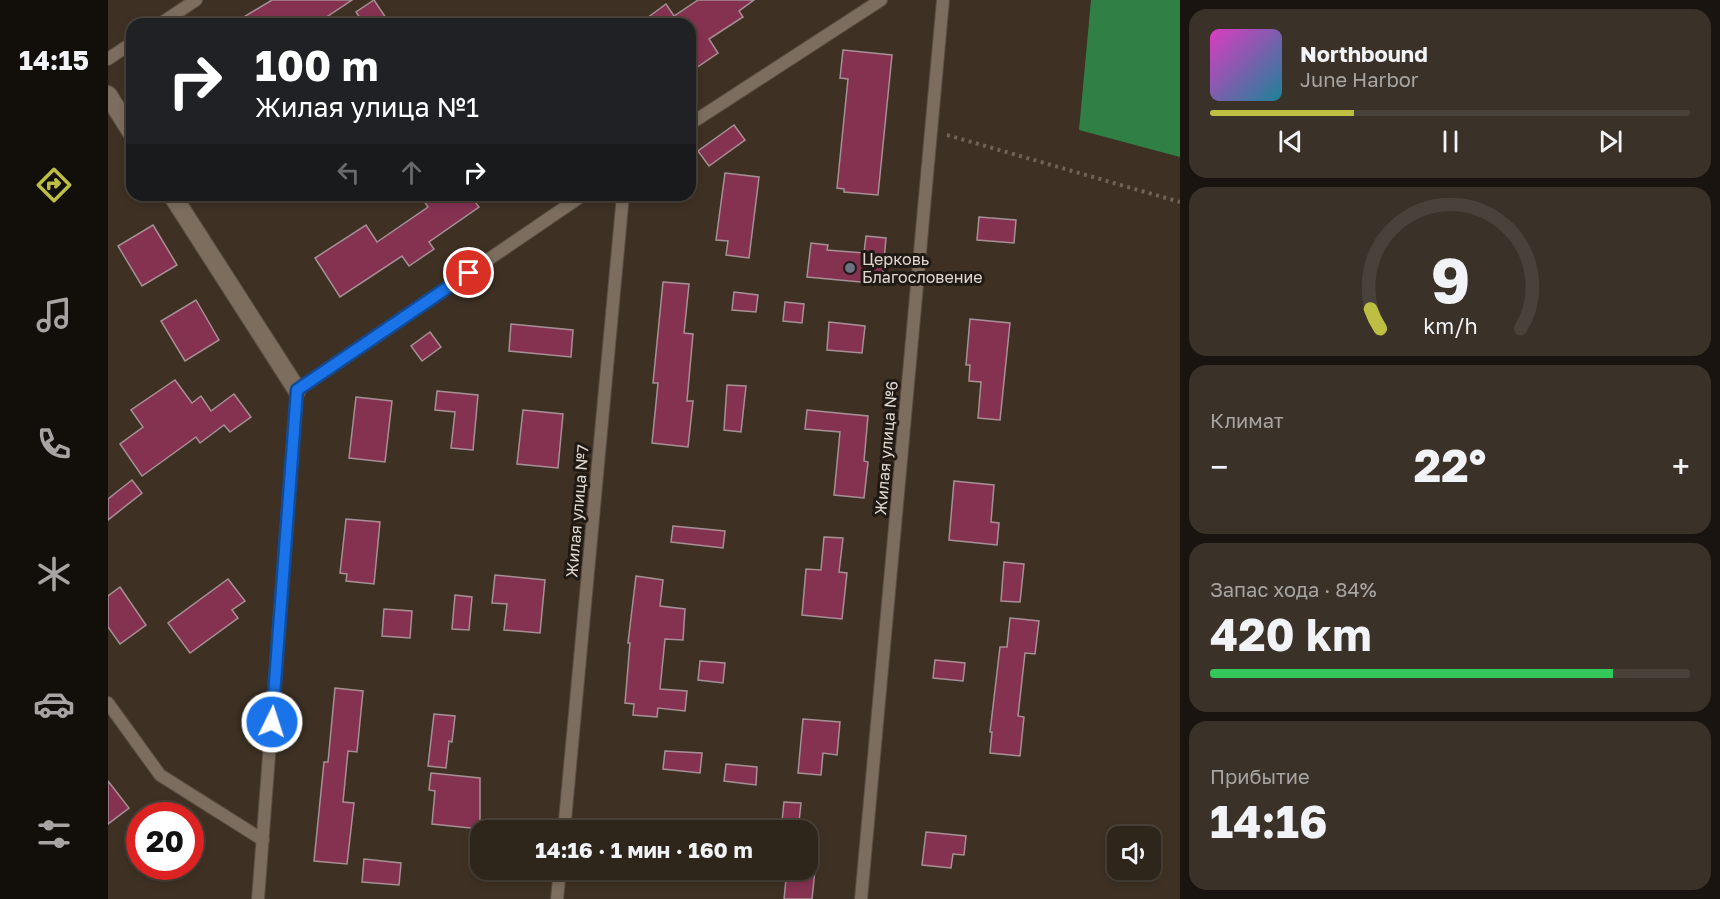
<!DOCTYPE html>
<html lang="ru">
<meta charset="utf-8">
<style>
body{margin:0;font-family:"Golos Text",sans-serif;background:#3a3128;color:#f1f3f6;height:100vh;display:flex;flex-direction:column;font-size:22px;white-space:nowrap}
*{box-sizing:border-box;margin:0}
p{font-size:20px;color:#a7a5a3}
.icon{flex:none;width:33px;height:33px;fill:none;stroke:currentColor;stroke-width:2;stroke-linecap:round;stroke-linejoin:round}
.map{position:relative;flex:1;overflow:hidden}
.details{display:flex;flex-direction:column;gap:9px;padding:9px;background:#19140f;width:540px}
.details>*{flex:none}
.hud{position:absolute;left:18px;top:18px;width:570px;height:183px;border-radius:18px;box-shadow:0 3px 9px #0003,0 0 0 2px #49423a;background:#202124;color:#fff;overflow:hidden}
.controls{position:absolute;left:999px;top:826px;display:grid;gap:12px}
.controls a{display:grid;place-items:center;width:54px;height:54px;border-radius:12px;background:#2e251b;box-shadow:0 3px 9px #0003,0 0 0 2px #49423a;font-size:30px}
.speed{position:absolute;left:18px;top:802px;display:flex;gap:12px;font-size:30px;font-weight:700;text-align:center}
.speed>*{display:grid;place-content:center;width:78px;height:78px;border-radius:50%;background:#2e251b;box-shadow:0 3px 9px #0003,0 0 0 2px #49423a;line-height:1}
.speed .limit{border:9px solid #d22;background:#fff;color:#111}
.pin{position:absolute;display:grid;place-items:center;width:51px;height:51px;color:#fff;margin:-26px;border:3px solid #fff;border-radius:50%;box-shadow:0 2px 6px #0007}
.me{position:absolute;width:66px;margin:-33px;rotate:4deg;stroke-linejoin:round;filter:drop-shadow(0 0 4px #0008)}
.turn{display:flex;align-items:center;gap:21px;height:126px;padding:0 30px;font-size:27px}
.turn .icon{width:78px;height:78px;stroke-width:2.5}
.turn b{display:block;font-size:42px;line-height:51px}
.lanes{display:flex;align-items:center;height:57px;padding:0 30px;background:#0003;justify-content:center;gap:30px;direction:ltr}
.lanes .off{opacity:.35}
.big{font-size:45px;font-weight:700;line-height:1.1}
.details .tile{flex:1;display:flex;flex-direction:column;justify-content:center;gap:9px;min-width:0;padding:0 21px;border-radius:18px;background:#3a3128}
.details .dial{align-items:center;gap:0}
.dial svg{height:156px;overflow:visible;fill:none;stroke:#49423a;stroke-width:7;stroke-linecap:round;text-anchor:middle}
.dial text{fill:#f1f3f6;stroke:none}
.song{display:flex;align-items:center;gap:18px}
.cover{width:72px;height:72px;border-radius:9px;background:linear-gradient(135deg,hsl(310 70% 55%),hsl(190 70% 35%))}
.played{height:6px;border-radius:3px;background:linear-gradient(90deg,#bdbf43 30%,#49423a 30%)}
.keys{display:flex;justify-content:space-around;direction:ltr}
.heat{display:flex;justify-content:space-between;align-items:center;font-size:33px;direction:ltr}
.charge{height:9px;border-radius:4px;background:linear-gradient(90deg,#34c759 84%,#49423a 0)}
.trip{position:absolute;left:362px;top:820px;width:348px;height:60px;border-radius:18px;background:#2e251b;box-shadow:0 3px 9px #0003,0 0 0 2px #49423a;font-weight:700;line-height:60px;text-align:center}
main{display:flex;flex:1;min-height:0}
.tab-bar{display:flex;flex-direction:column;width:108px;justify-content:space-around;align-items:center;background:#120f0b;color:#a7a5a3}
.tab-bar .icon{width:42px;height:42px}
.tab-bar .active{color:#bdbf43}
.tab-bar b{font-size:27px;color:#f1f3f6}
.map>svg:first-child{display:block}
.forest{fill:#307f45}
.building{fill:#853251;stroke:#a68f95;stroke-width:1.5}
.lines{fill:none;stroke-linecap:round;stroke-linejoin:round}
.lane-casing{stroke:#594d43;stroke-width:14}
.street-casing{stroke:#594d43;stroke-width:20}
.path{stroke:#6f6357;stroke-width:4;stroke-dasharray:3 4.5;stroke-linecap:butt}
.lane{stroke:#7c6d5e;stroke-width:12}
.street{stroke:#7c6d5e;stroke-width:18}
.route-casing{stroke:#114b97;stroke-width:15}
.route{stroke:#1a73e8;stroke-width:10}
.worship-dot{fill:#6b7280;stroke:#201a14;stroke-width:2}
.labels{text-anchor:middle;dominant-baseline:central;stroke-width:6;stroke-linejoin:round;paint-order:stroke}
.poi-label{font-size:16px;fill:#e0d7cf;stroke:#201a14;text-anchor:start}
.street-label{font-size:16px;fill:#e0d7cf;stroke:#201a14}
</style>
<main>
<nav class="tab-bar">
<b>14:15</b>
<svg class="icon active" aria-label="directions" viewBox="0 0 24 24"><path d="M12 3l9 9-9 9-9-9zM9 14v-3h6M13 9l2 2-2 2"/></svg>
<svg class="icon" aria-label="music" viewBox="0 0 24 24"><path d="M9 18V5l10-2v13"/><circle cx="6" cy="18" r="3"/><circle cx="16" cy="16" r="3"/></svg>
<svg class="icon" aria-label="phone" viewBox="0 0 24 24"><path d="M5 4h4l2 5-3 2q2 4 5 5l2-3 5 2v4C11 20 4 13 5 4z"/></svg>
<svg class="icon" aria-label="climate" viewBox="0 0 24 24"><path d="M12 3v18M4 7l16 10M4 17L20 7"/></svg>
<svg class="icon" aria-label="car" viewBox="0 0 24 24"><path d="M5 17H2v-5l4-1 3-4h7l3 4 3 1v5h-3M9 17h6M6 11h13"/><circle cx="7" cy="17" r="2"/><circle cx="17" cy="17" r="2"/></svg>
<svg class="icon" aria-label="filters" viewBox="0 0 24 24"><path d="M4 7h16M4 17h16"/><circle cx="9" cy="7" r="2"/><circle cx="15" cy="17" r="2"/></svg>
</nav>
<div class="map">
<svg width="1072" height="899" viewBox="0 0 1072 899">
<rect width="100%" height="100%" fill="#3e3124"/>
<!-- forest -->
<polygon class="forest" points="983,0 1072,0 1072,157 971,130"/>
<!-- building -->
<g class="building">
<polygon points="164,0 244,0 208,24 124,24"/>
<polygon points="266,0 282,24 256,24 248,12"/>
<polygon points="590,0 646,0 631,11 635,17 601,39 610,53 582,72 582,24 531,24 558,4 566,16"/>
<polygon points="735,50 784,55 770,195 736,192 736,189 729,188 740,79 732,78"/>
<polygon points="626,125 637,140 601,166 590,151"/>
<polygon points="617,173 651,177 641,258 618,255 620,241 608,240"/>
<polygon points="312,195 362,195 371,207 321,242 326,249 301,266 294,256 232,297 207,258 258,225 269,242 320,207"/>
<polygon points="871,217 908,220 906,243 869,240"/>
<polygon points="45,225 69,265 34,286 10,246"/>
<polygon points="758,236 778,238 774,284 699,277 703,243 720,245 719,250 756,253"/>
<polygon points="555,282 581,284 576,333 585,334 579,401 585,401 580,447 544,443 550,383 545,383"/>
<polygon points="626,292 650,295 648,312 624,310"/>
<polygon points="88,300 111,340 77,361 53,321"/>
<polygon points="677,302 696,304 694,323 675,321"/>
<polygon points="862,319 902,323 892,420 870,418 873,382 861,381 862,365 858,365"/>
<polygon points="721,322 757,326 754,353 719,350"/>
<polygon points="403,324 465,330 463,357 401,351"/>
<polygon points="322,332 333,347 314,361 303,346"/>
<polygon points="67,380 84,403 93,396 103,411 126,394 143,417 122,432 116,425 92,443 88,437 34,476 12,444 35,427 23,410"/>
<polygon points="619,385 638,386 633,432 616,430"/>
<polygon points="329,391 370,395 365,450 343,448 347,412 327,410"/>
<polygon points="248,397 284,401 277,462 241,458"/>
<polygon points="415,410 455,414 450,468 409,464"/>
<polygon points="699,410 760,416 756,461 760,462 756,498 726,495 732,432 697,429"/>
<polygon points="24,480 34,493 0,520 0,499"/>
<polygon points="846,481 886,485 883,522 891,523 889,545 841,540"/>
<polygon points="238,519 272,522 266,584 238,581 239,574 232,573"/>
<polygon points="565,526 617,531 615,548 563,542"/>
<polygon points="716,537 735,538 731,572 739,573 734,619 694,615 698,569 713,570"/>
<polygon points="896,562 916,564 912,602 893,601"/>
<polygon points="387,575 437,580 432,633 396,630 399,604 384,603"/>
<polygon points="528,576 555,580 552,606 577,609 575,640 557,639 552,689 579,691 577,711 550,708 549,717 525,715 526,704 517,703 522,643 520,643"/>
<polygon points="120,579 137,601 124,610 130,618 82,653 60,623"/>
<polygon points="12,587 38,625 12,644 0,627 0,596"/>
<polygon points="347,595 364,597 361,630 344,629"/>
<polygon points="276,609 304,611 302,638 274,636"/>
<polygon points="902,618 931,621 927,654 917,653 910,716 916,717 912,756 882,753 884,732 882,732 892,647 899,647"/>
<polygon points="827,660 857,663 855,681 825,678"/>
<polygon points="592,661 617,663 615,683 590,680"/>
<polygon points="227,688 255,691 249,752 240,751 235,802 246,803 239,864 206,861 216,762 220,762"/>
<polygon points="326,714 347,716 344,742 341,741 338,768 320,766"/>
<polygon points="695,719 732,722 729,755 715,753 713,775 690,773"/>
<polygon points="557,751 594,753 592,773 555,769"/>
<polygon points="618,764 649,767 648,785 616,781"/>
<polygon points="323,773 372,778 372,829 324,824 327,791 321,790"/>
<polygon points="0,781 21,808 0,824"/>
<polygon points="676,802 693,803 690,831 673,831"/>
<polygon points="818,832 858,836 856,855 845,854 843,868 814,865"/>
<polygon points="256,859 293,863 291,885 254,882"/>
<polygon points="679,870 707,870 704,899 676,899"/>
</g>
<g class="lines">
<!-- lane casing -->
<g class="lane-casing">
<g id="lane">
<polyline points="52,24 88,0"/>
<polyline points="0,59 24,43"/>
<polyline points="582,124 773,0"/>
<polyline points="0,703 52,775 155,840"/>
<polyline points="456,831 515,195"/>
<polyline points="150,899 189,390 475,195"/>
<polyline points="449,899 452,870"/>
<polyline points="753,899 835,0"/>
</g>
</g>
<!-- street casing -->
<g class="street-casing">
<g id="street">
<polyline points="0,95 24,133"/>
<polyline points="64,195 189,390"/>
</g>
</g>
<!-- path -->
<polyline class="path" points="839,135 1072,202"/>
<!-- lane -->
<use href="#lane" class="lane"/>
<!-- street -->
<use href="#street" class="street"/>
</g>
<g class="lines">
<!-- route casing -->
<g class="route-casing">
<polyline id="route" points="164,722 189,390 361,273"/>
</g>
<!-- route -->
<use href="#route" class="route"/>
</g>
<!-- markers -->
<circle class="worship-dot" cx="742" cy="268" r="6"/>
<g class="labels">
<!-- poi labels -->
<g class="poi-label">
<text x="754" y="259">Церковь<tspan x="754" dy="18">Благословение</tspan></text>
</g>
<!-- street labels -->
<g class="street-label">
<text transform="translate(778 448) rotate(-85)">Жилая улица №6</text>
<text transform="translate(469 511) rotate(-85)">Жилая улица №7</text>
</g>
</g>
</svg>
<div class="controls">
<a><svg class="icon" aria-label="sound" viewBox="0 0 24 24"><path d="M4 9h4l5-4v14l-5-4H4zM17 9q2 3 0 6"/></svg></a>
</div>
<div class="speed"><div class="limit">20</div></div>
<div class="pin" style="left:361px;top:273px;background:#d93025"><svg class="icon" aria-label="arrive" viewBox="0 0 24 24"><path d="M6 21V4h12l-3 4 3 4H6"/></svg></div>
<svg class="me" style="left:164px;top:722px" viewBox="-20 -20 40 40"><circle r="17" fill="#1a73e8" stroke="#fff" stroke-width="3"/><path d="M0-11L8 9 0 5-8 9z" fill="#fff"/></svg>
<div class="trip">14:16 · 1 мин · 160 m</div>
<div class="hud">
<div class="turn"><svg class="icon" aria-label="right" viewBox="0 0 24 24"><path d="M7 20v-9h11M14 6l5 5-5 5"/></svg><div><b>100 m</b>Жилая улица №1</div></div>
<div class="lanes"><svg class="icon off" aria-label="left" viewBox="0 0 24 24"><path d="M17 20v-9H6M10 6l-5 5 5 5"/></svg><svg class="icon off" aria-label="ahead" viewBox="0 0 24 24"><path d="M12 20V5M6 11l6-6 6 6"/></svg><svg class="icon" aria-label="right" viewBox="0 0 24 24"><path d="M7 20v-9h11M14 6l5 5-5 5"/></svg></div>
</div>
</div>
<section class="details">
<div class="tile">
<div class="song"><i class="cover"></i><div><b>Northbound</b><p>June Harbor</p></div></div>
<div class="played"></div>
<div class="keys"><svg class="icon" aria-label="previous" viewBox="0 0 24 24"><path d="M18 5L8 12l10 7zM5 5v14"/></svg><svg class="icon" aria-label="pause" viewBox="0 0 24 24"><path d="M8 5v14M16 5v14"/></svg><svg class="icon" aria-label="next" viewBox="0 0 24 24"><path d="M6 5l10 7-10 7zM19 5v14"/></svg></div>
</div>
<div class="tile dial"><svg viewBox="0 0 100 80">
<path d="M14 69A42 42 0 1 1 86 69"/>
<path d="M14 69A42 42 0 0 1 9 59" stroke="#bdbf43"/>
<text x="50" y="56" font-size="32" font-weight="700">9</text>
<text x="50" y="72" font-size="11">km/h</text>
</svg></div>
<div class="tile"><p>Климат</p>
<div class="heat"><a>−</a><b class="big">22°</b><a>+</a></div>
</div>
<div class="tile"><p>Запас хода · 84%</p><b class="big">420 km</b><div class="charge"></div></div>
<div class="tile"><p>Прибытие</p><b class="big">14:16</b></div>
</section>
</main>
